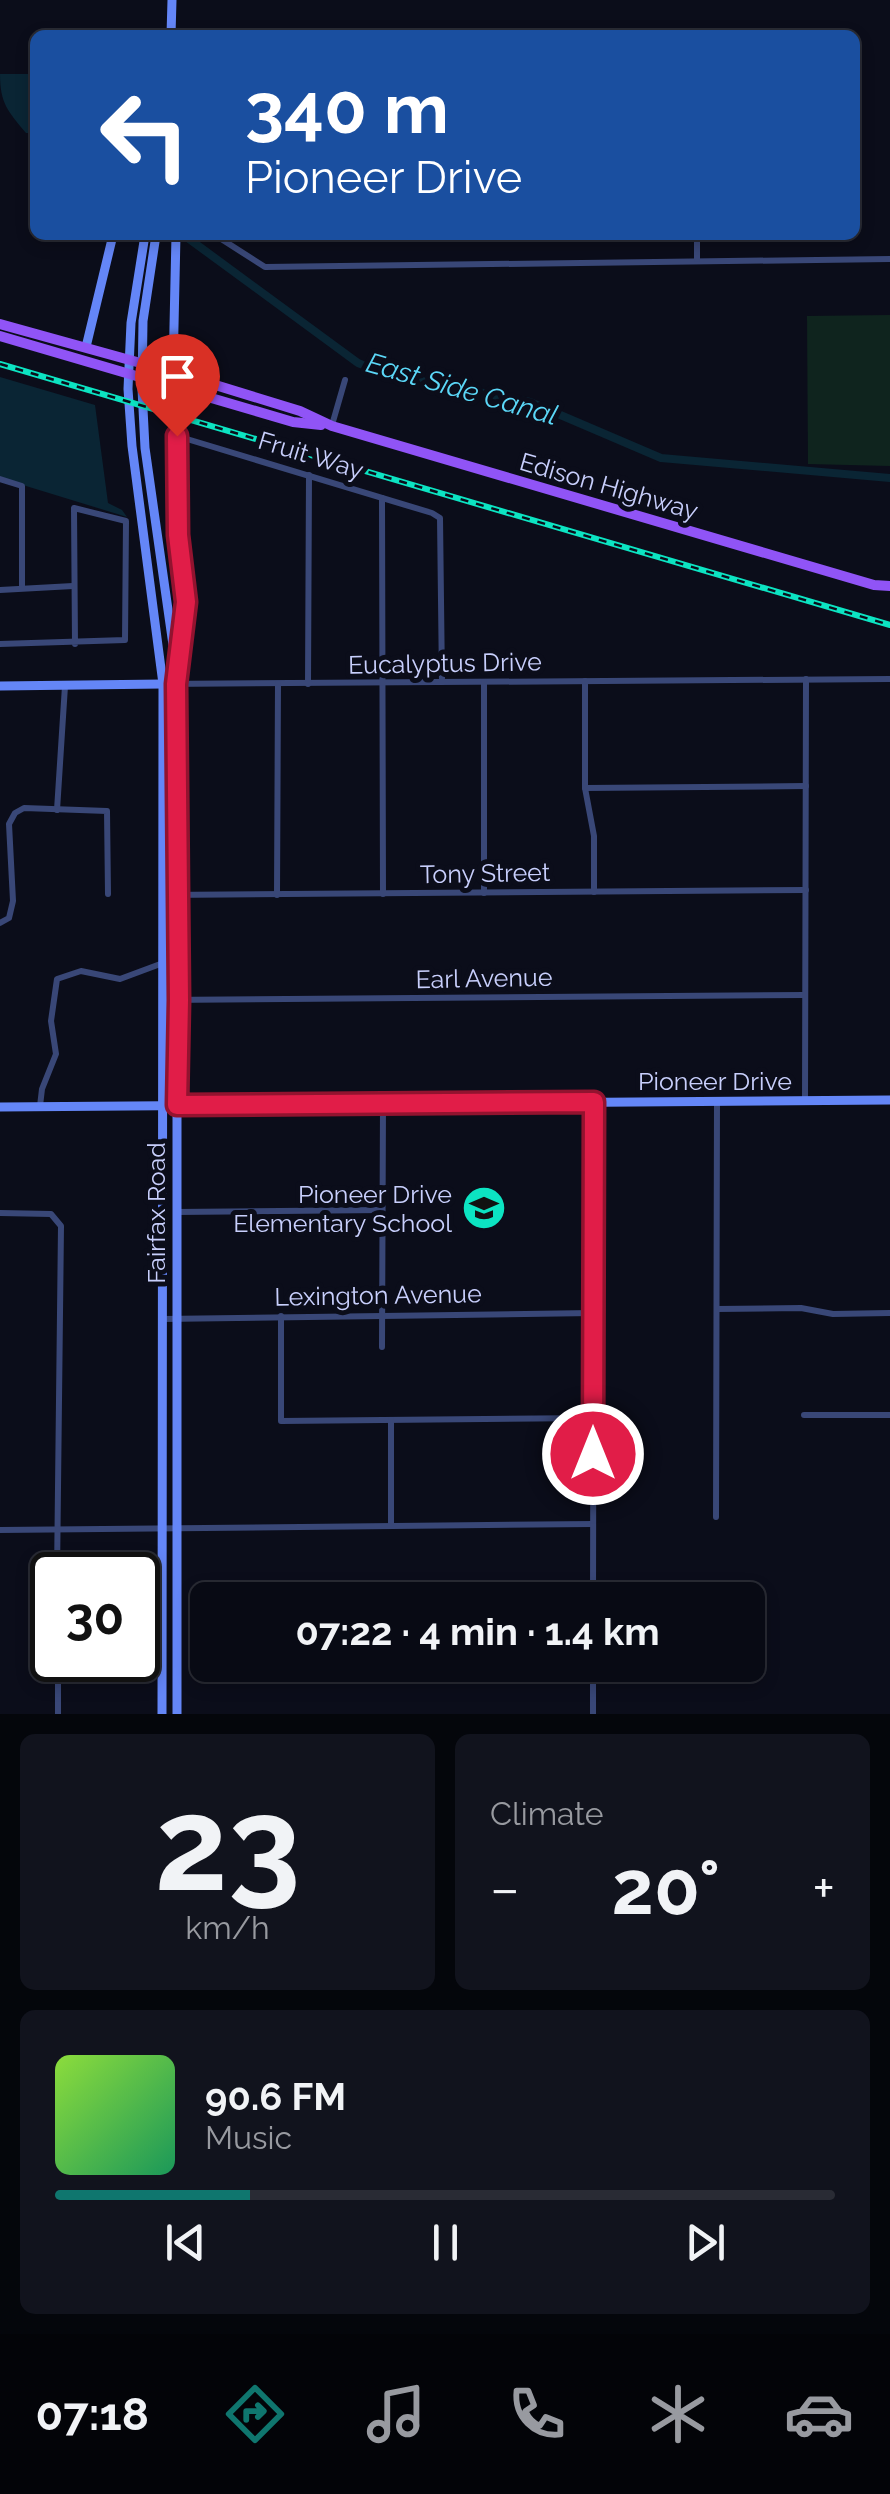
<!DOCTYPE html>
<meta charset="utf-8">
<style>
body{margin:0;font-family:Raleway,sans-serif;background:#11131d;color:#f1f3f6;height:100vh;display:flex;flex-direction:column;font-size:38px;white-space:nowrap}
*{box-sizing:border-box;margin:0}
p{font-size:32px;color:#989aa0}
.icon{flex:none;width:55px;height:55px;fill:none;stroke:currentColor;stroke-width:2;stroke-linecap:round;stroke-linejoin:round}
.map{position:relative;height:1714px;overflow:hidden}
.side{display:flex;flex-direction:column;gap:20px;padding:20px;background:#04060b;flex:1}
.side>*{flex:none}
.top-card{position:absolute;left:30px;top:30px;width:830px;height:210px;border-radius:15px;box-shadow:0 5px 15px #0003,0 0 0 2px #292b34;background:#1a4fa0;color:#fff;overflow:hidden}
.speed{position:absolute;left:30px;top:1552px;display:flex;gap:20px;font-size:50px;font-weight:700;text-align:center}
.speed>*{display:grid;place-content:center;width:130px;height:130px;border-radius:50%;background:#080a14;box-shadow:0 5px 15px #0003,0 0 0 2px #292b34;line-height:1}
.speed .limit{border:5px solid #111;border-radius:15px;background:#fff;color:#111}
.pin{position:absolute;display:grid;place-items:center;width:85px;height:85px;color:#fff;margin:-102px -42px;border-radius:50% 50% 50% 0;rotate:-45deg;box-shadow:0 0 10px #0007}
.pin .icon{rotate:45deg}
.me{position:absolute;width:110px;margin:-55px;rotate:0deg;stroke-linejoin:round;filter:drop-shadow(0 0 8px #0008)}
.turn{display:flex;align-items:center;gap:35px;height:210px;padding:0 50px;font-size:45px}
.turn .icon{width:130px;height:130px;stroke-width:2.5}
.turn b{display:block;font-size:70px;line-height:85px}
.big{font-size:75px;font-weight:700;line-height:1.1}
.side .card{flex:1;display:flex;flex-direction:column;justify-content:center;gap:15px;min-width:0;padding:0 35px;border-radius:15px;background:#11131d}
.side .dial{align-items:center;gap:0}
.dial b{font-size:130px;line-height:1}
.song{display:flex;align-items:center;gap:30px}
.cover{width:120px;height:120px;border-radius:15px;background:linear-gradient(135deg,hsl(90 70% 55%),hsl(150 70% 35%))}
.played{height:10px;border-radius:5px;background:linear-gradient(90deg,#0f766e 25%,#292b34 25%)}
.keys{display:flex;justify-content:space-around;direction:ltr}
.heat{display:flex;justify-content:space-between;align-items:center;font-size:55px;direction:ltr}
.side .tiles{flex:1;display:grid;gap:20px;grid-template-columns:1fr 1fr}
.card:last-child{grid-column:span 2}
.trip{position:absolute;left:190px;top:1582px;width:575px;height:100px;border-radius:15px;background:#080a14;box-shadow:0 5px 15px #0003,0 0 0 2px #292b34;font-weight:700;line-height:100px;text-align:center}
.menu{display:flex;height:160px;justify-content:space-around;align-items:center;background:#030408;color:#989aa0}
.menu .icon{width:70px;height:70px}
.menu .on{color:#0f766e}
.menu b{font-size:45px;color:#f1f3f6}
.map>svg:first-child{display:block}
.green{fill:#0f241e}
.water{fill:#0a2534}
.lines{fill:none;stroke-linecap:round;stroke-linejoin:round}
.canal{stroke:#0a2534;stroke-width:8}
.street{stroke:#394777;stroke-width:6}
.secondary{stroke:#6486f7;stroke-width:9}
.primary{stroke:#9054f6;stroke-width:10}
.rail-casing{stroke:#0ce4c2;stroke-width:6}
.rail{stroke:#0b0d1a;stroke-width:2.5;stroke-dasharray:8;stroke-linecap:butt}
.route-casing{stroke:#92132f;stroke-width:25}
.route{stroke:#e11d48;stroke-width:18}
.labels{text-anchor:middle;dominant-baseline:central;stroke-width:10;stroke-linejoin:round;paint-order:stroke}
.street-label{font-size:25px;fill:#c8cffc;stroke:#0b0d1a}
.poi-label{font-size:25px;fill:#c8cffc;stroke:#0b0d1a;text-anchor:end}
.water-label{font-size:28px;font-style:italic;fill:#5bd7f7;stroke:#0b0d1a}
</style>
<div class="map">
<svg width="890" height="1714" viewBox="0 0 890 1714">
<rect width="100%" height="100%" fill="#0b0d1a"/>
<!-- green -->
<polygon class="green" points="890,315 890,466 808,464 807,316"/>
<!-- water -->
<g class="water">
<path d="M0,74H35V133H26C8,111 0,104 0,74Z"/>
<polygon points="0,377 95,405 108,503 122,510 127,517 0,478"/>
</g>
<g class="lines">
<!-- canal -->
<polyline class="canal" points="185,236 358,363 385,374 530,402 661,458 890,478"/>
<!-- street -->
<g class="street">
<polyline points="215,235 265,267 890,259"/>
<polyline points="697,235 697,259"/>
<polyline points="332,425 345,380"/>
<polyline points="0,479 22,486 22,588"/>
<polyline points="382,498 383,894"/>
<polyline points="0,590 73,586"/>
<polyline points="0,644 125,640 126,521 74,508 75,644"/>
<polyline points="178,663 186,602 177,535 177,436 432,513 440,518 442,682"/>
<polyline points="585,681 585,788 594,836 594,892"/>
<polyline points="163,684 890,679"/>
<polyline points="308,684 309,475"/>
<polyline points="585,788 806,786"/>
<polyline points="57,810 65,686"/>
<polyline points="484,893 484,682"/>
<polyline points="164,895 806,890"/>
<polyline points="277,895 278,684"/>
<polyline points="0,923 9,918 13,901 9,824 15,813 24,808 107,811 108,894"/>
<polyline points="163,1000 805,995"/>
<polyline points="805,1100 806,679"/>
<polyline points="40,1106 42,1089 56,1054 51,1021 57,979 81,971 120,979 163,963"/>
<polyline points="176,1212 382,1210"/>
<polyline points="0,1213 51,1214 61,1226 57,1575"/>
<polyline points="717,1309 801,1308 833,1314 890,1313"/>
<polyline points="281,1316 281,1421 593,1418"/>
<polyline points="162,1319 593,1313"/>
<polyline points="382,1347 383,1104"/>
<polyline points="804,1415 890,1415"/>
<polyline points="716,1517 717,1101"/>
<polyline points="391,1526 391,1420"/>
<polyline points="0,1530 593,1524"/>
<polyline points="593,1600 594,1102"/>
<polyline points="58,1660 58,1714"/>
<polyline points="593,1665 593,1714"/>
</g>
<!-- secondary -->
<g class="secondary">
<polyline points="171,35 172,0"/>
<polyline points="145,235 131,323 128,389 132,446 163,684 162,1714"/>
<polyline points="156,235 143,321 142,389 145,448 177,673 177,1714"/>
<polyline points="86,347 113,235"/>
<polyline points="173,372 176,235"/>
<polyline points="0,686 163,684"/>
<polyline points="0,1107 890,1100"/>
</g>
<!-- primary -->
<g class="primary">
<polyline points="0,324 173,372 300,411 332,426 874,585 890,586"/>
<polyline points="0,336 293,422 321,425"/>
</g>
<!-- rail casing -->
<g class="rail-casing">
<polyline id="rail" points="0,364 890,625"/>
</g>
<!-- rail -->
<use href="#rail" class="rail"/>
</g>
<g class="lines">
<!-- route casing -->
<g class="route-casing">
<polyline id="route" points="177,436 178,535 186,602 176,684 179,1000 177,1105 594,1102 593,1454"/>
</g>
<!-- route -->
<use href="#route" class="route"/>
</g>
<!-- icons -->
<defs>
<g id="school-disc" transform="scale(2.25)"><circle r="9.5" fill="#0ce4c2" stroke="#0b0d1a"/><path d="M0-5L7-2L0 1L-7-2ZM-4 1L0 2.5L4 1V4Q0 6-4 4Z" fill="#111"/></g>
</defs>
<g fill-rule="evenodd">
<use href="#school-disc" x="484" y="1208"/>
</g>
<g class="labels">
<!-- street labels -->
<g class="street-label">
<text transform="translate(311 455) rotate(17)">Fruit Way</text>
<text transform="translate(609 486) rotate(16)">Edison Highway</text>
<text transform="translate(445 663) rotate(-1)">Eucalyptus Drive</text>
<text transform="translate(485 873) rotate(-1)">Tony Street</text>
<text transform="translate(484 978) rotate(-1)">Earl Avenue</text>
<text x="715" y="1081">Pioneer Drive</text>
<text transform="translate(156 1213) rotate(-90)">Fairfax Road</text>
<text transform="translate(378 1295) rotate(-1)">Lexington Avenue</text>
</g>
<!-- poi labels -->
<g class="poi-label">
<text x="452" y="1194">Pioneer Drive<tspan x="452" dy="29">Elementary School</tspan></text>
</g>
<!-- water labels -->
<g class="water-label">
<text transform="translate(462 389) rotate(16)">East Side Canal</text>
</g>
</g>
</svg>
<div class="speed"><div class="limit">30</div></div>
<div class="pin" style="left:177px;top:436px;background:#d93025"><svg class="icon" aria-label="arrive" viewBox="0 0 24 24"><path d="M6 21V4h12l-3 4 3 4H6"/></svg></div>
<svg class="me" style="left:593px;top:1454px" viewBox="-20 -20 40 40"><circle r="17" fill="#e11d48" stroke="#fff" stroke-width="3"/><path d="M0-11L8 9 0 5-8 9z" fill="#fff"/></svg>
<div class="trip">07:22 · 4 min · 1.4 km</div>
<div class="top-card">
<div class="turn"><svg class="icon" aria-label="left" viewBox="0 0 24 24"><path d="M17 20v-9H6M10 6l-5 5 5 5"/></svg><div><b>340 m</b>Pioneer Drive</div></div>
</div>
</div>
<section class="side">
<div class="tiles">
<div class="card dial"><b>23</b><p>km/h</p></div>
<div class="card"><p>Climate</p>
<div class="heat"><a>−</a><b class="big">20°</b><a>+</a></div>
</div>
<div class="card">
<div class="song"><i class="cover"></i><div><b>90.6 FM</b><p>Music</p></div></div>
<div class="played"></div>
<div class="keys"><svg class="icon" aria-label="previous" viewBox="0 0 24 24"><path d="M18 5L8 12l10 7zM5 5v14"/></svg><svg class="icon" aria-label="pause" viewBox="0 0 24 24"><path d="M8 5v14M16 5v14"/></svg><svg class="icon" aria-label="next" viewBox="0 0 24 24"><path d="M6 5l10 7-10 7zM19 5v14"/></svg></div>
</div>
</div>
</section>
<nav class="menu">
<b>07:18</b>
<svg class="icon on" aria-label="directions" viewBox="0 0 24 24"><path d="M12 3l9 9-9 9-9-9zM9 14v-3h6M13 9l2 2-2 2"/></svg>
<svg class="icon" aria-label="music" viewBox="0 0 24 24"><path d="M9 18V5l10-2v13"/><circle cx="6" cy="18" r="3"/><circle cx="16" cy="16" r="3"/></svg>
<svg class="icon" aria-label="phone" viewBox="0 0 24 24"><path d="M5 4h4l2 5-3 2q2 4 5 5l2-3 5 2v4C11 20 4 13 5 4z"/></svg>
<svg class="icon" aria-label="climate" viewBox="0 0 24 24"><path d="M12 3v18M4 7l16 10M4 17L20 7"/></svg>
<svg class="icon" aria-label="car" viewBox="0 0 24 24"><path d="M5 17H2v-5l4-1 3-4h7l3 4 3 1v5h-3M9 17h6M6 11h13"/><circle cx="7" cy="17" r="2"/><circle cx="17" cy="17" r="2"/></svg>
</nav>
